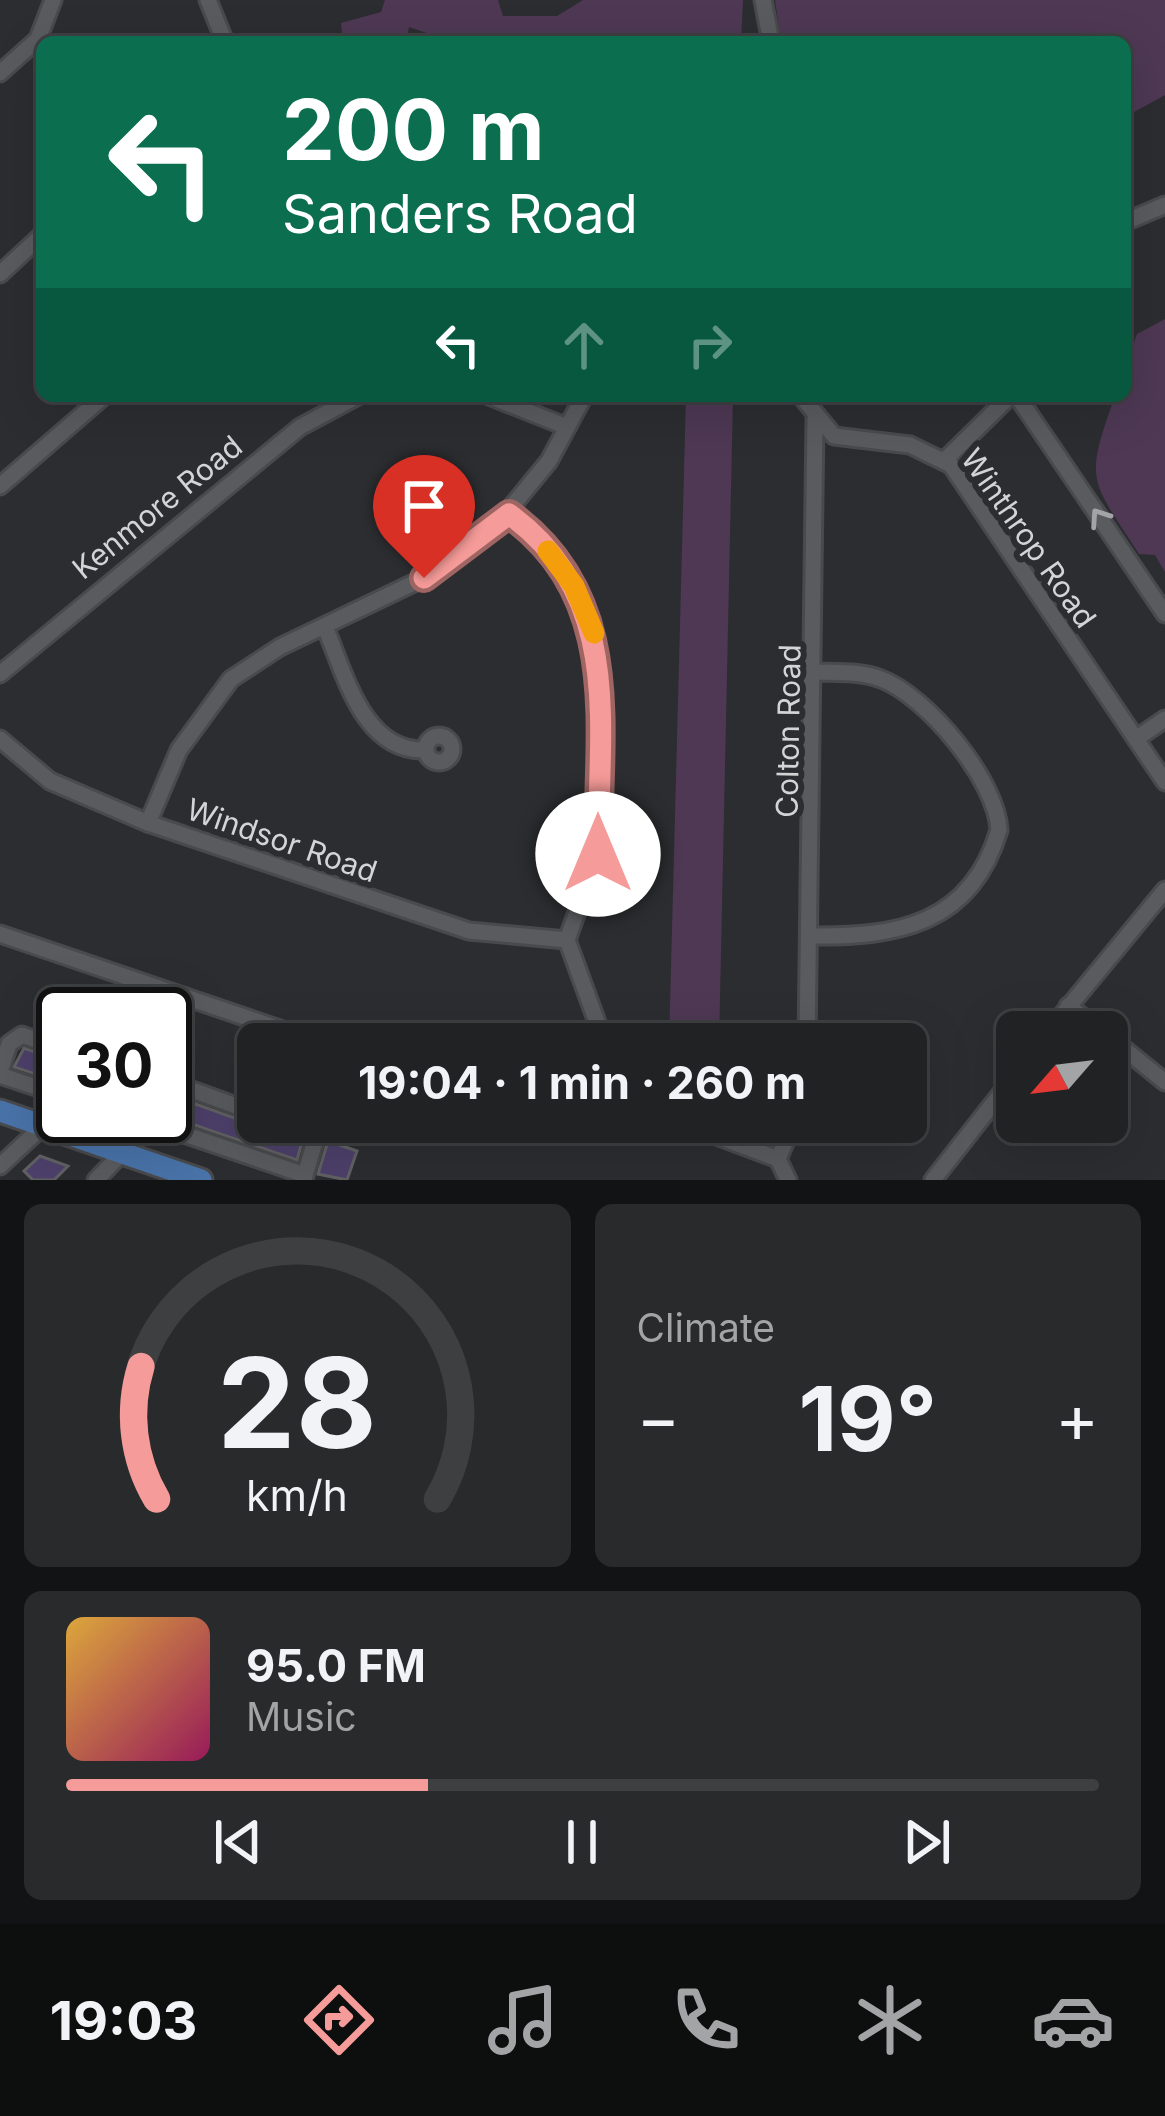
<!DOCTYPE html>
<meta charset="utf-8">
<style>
body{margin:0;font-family:Inter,sans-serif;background:#292a2c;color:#f1f3f6;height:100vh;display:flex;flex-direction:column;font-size:45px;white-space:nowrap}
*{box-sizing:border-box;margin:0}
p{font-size:39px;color:#a2a4a6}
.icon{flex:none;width:66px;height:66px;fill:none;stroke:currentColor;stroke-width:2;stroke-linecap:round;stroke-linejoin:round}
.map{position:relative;height:1180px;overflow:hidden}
.drawer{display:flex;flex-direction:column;gap:24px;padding:24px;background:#121314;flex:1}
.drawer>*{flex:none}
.top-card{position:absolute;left:36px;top:36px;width:1095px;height:366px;border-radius:18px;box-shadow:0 12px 48px #0002,0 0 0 3px #3e3f41;background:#0b6e4f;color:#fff;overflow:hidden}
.needle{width:78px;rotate:242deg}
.buttons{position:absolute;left:996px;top:1011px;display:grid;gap:24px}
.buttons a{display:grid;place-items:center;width:132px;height:132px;border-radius:18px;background:#212224;box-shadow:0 12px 48px #0002,0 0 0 3px #3e3f41;font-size:60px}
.speed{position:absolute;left:36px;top:987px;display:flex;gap:24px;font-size:60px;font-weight:700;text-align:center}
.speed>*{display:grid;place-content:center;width:156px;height:156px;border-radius:50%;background:#212224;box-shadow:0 12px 48px #0002,0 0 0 3px #3e3f41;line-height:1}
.speed .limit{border:6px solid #111;border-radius:18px;background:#fff;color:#111}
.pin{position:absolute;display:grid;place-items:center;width:102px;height:102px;color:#fff;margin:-123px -51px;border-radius:50% 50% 50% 0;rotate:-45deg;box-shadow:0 0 12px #0007}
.pin .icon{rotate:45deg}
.me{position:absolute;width:132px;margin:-66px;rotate:0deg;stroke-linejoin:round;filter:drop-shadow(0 0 9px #0008)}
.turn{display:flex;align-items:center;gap:42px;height:252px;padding:0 48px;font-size:54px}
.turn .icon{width:156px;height:156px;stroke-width:2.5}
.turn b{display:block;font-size:84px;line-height:102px}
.lanes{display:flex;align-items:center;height:114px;padding:0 48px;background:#0003;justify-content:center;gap:60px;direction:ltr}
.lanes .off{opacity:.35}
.big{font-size:90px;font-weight:700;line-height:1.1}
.drawer .card{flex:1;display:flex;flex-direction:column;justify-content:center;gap:18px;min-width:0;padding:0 42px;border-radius:18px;background:#292a2c}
.drawer .dial{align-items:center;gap:0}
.dial svg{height:312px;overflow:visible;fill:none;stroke:#3e3f41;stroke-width:7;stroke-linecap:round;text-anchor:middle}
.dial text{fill:#f1f3f6;stroke:none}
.song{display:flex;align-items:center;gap:36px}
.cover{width:144px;height:144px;border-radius:18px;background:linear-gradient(135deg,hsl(40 70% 55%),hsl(330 70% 35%))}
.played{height:12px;border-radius:6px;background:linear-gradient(90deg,#f59b99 35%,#3e3f41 35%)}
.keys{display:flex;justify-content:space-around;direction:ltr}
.heat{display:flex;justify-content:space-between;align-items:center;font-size:66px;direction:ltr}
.drawer .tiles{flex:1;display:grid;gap:24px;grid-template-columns:1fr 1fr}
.card:last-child{grid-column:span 2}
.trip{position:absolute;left:237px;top:1023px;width:690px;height:120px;border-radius:18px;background:#212224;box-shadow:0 12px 48px #0002,0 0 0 3px #3e3f41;font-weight:700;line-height:120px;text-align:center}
.tab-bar{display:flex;height:192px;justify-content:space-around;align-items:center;background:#0d0e0e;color:#a2a4a6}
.tab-bar .icon{width:84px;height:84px}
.tab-bar .active{color:#f59b99}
.tab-bar b{font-size:54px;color:#f1f3f6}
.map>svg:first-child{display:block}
.green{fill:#4e3854}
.building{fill:#4d406b;stroke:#616063;stroke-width:3}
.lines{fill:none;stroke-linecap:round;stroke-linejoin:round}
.minor-casing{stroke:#494a4d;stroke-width:21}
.major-casing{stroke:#494a4d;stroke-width:27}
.minor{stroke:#5a5b5e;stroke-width:15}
.major{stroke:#4973a9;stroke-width:21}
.oneway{stroke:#a3a4a6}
.route-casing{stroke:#9f6563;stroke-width:30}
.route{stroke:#f59b99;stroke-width:21}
.slow{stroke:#f59e0b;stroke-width:21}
.labels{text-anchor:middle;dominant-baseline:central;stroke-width:12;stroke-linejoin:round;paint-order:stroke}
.street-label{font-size:30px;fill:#d3d4d6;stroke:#2c2d30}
</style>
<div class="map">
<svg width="1165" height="1180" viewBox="0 0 1165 1180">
<rect width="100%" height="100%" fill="#2c2d30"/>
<!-- green -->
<g class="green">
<polygon points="385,0 498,0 503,16 557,16 583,0 743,0 741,42 453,42 409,27 406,42 343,42 341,23 381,12"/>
<polygon points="775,0 1165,0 1165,95 1125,117 1125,42 781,42"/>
<path d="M1165,319V572L1155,555L1139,554C1090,478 1084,483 1115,396H1125V368L1137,334Z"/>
<polygon points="686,396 733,396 719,1044 669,1044"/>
</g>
<!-- building -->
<g class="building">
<polygon points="24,1048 63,1062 63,1083 14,1067"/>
<polygon points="165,1093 254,1125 269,1125 302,1142 297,1160 165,1115"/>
<polygon points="328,1141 357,1151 347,1180 318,1174"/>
<polygon points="40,1156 68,1166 54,1180 33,1180 24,1171"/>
</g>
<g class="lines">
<!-- minor casing -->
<g class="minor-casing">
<g id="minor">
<polyline points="208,0 225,42"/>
<polyline points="763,0 771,42"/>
<polyline points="0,73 38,39 53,0"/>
<polyline points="1125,222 1165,205"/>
<polyline points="0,274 42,235"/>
<polyline points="489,396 567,427"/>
<polyline points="801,396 834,436 910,445 951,465 1165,782"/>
<polyline points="1017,396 1165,614"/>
<polyline points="945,460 1010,396"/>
<polyline points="0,486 104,396"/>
<polyline points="509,514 562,566 591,619 598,655 598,853 567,940"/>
<path d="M325,627C345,674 363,752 425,750"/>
<polyline points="0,674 300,427 358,396"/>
<circle cx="439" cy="749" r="13"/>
<polyline points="0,739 50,781 148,823 469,931 567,940"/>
<polyline points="1136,739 1165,719"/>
<polyline points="148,823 179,750 231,679 280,647 424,578 499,522 549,461 584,396"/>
<polyline points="0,934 324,1044"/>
<path d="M811,936C897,937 971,925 999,830C997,781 927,696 881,679C861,671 838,673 816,672"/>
<polyline points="567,940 605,1044"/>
<polyline points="1068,1006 1103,1032"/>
<polyline points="1048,1032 1165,890"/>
<polyline points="1107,1035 1165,1082"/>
<polyline points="807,1044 815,419"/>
<polyline points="0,1072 9,1044 22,1035 63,1050"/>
<polyline points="0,1075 63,1096"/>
<polyline points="165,1080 258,1114"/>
<polyline points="131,1116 305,1175 304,1180"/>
<polyline points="281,1122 317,1135 305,1175"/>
<polyline points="679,1122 778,1159"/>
<polyline points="88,1141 94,1116"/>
<polyline points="114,1150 125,1116"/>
<polyline points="0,1166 43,1126"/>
<polyline points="96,1180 122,1153"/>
<polyline points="788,1180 778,1159 794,1122"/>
<polyline points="933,1180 1017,1073"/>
</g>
</g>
<!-- major casing -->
<g class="major-casing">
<polyline id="major" points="0,1111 201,1180"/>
</g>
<!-- minor -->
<use href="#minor" class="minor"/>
<!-- major -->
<use href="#major" class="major"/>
</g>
<!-- one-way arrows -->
<defs><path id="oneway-chevron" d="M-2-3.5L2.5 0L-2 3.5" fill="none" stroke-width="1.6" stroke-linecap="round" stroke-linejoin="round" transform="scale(3)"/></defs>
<use class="oneway" href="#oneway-chevron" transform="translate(1099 517) rotate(-124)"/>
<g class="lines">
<!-- route casing -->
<g class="route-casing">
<path id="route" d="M424,578L509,514C625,598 598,728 598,854"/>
</g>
<!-- route -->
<use href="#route" class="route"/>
<!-- slow -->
<polyline class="slow" points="548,551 574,586 594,633"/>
</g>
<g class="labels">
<!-- street labels -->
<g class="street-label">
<text transform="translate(157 507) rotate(-39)">Kenmore Road</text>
<text transform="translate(1029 538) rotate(55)">Winthrop Road</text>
<text transform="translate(788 731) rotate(-89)">Colton Road</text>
<text transform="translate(282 840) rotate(19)">Windsor Road</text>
</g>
</g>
</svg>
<div class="buttons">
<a><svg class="needle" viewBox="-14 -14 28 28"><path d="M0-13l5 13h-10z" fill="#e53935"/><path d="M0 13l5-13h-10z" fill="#a2a4a6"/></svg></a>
</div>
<div class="speed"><div class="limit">30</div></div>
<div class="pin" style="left:424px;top:578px;background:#d93025"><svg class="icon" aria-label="arrive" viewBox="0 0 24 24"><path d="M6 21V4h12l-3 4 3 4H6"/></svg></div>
<svg class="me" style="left:598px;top:854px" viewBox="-20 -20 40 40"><circle r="19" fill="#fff"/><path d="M0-13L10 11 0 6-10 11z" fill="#f59b99"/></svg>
<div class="trip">19:04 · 1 min · 260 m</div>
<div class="top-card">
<div class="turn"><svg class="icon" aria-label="left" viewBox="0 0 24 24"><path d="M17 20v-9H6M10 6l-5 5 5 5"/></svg><div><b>200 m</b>Sanders Road</div></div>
<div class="lanes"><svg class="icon" aria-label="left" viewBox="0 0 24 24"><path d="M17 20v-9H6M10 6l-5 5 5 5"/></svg><svg class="icon off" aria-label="ahead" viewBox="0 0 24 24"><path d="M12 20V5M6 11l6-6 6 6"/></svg><svg class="icon off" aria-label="right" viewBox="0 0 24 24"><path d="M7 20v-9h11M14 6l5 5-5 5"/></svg></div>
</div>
</div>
<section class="drawer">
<div class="tiles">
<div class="card dial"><svg viewBox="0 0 100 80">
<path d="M14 69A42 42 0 1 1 86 69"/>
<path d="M14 69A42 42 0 0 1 10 35" stroke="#f59b99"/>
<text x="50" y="56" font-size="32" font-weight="700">28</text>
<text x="50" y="72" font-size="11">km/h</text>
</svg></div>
<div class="card"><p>Climate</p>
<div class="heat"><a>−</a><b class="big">19°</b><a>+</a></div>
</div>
<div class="card">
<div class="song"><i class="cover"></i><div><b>95.0 FM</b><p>Music</p></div></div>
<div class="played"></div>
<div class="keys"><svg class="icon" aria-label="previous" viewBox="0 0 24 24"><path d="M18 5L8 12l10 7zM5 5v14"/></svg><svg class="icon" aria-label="pause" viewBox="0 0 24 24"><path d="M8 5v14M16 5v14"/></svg><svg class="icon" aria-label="next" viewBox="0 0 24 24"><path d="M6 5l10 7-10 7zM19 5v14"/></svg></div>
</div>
</div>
</section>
<nav class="tab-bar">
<b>19:03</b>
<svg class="icon active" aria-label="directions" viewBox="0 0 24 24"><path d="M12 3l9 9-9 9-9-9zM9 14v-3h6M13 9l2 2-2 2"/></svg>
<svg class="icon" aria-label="music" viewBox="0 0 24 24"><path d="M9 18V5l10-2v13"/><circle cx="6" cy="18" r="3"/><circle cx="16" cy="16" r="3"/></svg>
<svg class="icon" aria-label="phone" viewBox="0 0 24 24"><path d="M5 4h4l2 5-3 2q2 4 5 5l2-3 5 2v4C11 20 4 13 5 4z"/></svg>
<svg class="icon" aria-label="climate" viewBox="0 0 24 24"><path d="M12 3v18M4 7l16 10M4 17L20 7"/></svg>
<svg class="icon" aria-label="car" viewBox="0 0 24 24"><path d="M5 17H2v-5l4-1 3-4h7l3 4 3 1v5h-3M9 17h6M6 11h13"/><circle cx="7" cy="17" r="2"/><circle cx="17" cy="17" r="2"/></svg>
</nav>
